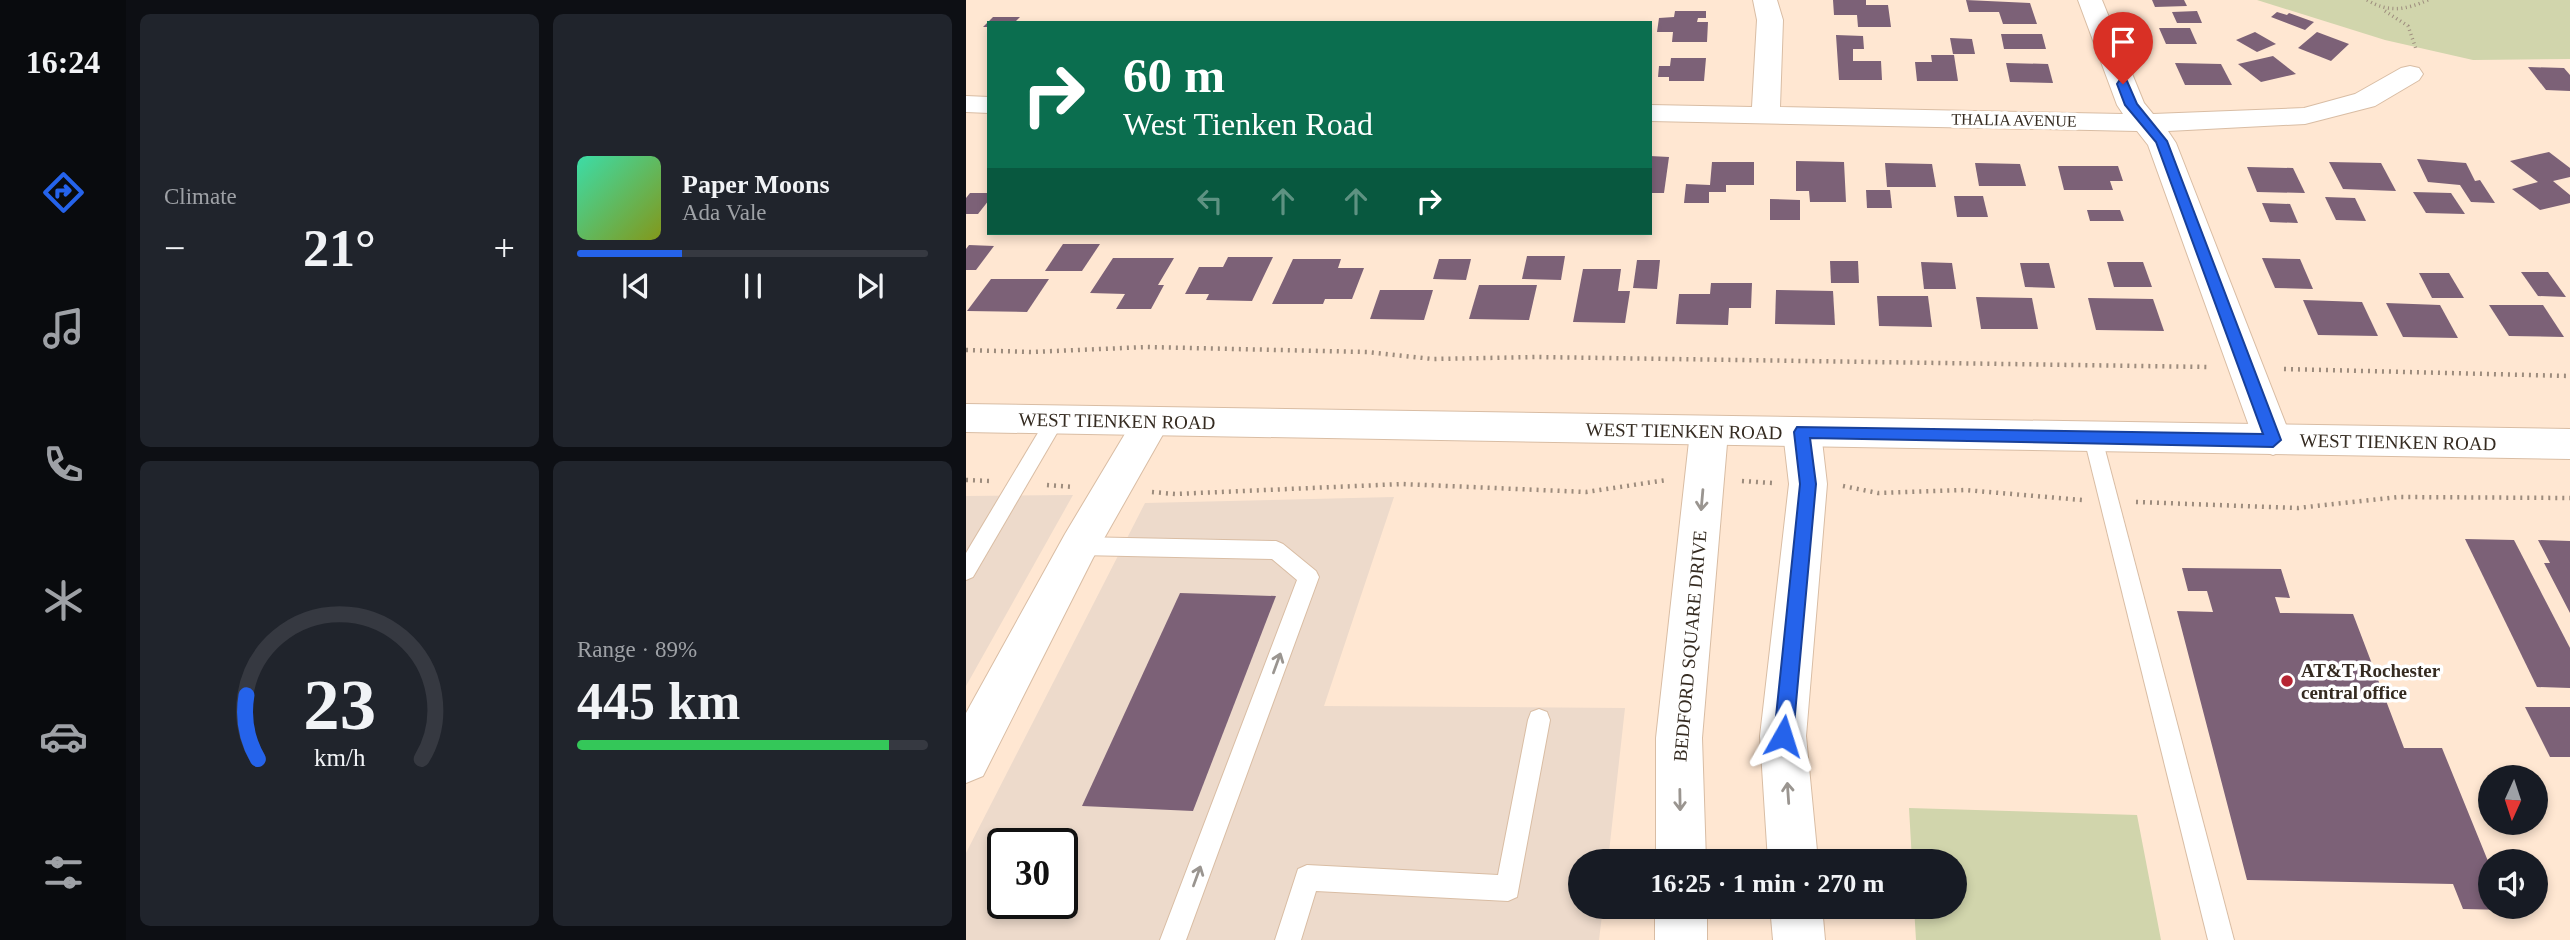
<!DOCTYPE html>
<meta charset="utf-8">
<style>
body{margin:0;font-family:Georgia,serif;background:#20242c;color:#f1f3f6;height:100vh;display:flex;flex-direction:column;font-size:26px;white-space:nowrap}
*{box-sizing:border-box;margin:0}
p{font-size:23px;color:#9ea1a6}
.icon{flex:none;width:38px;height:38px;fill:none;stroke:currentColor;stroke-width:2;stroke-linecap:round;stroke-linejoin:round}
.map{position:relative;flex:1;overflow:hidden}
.panel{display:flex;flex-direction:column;gap:14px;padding:14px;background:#0d0f14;width:840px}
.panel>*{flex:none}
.hud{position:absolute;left:21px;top:21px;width:665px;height:214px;border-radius:0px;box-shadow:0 4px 10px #0003;background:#0b6e4f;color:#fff;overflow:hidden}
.needle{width:46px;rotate:183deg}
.tools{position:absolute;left:1512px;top:765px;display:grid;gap:14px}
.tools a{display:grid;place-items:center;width:70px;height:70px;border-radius:50%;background:#171b24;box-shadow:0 4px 10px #0003;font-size:35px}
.speed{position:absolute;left:21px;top:828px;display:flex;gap:14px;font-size:35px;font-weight:700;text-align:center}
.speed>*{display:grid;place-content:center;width:91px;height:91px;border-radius:50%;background:#171b24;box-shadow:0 4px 10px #0003;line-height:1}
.speed .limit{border:4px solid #111;border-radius:10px;background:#fff;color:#111}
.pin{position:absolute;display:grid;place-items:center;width:60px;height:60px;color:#fff;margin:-72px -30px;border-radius:50% 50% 50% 0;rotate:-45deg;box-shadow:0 0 7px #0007}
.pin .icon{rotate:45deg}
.me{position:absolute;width:77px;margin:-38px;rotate:6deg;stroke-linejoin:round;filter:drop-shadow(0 0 5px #0008)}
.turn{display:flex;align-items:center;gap:24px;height:147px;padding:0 21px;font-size:32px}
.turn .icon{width:91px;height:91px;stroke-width:2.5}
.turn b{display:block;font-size:49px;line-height:60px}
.lanes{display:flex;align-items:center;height:66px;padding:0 21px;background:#0003;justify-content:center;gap:35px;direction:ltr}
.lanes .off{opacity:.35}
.big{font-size:52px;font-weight:700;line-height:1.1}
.panel .card{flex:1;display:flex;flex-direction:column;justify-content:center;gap:10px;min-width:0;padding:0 24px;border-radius:10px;background:#20242c}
.panel .dial{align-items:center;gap:0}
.dial svg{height:182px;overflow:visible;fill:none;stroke:#363941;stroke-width:7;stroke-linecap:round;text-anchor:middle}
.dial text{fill:#f1f3f6;stroke:none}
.song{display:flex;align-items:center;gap:21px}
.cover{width:84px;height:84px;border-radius:10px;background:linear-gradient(135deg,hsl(160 70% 55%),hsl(70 70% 35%))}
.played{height:7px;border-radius:4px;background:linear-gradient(90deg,#2563eb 30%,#363941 30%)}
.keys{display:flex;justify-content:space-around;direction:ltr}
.heat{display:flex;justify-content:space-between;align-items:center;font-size:38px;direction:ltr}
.charge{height:10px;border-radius:5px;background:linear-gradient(90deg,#34c759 89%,#363941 0)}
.panel .tiles{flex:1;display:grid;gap:14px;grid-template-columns:repeat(2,1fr)}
.trip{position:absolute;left:602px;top:849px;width:399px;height:70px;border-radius:35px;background:#171b24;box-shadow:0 4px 10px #0003;font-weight:700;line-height:70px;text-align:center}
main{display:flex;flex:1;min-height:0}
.tab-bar{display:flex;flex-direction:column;width:126px;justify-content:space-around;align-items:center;background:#090b0e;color:#9ea1a6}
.tab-bar .icon{width:49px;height:49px}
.tab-bar .active{color:#2563eb}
.tab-bar b{font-size:32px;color:#f1f3f6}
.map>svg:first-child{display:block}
.commercial{fill:#eddacb;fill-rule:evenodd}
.green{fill:#d1d5ac}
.building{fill:#7c6177}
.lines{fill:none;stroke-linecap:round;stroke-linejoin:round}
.lane-casing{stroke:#d9bda4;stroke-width:2}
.street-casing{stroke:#d9bda4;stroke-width:2}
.secondary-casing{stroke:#d9bda4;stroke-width:2}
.path-far1{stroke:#9d8c7d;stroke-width:3.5;stroke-dasharray:1 3.5;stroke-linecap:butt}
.path{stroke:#9d8c7d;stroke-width:4.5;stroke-dasharray:2 5;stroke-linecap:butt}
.lane{fill:#fff;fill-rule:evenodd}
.street{fill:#fff;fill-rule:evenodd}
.secondary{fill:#fff;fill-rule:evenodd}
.oneway{stroke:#9a9590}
.route{fill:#2563eb;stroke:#184099;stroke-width:2}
.poi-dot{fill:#b62432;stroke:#fff;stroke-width:2.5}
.labels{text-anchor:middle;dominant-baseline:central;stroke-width:7;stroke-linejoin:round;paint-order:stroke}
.far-street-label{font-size:16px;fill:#352b21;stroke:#fff}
.street-label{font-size:19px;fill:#352b21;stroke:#fff}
.poi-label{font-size:19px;font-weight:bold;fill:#352b21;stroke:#fff;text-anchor:start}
</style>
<main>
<nav class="tab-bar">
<b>16:24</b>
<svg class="icon active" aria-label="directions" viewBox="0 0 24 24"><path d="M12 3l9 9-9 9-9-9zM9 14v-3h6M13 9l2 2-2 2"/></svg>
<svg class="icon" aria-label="music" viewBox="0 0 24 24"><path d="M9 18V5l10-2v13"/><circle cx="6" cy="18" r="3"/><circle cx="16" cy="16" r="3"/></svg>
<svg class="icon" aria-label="phone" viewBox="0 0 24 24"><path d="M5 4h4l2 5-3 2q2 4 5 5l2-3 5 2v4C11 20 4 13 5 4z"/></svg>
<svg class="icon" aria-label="climate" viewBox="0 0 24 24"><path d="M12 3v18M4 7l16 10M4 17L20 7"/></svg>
<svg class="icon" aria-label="car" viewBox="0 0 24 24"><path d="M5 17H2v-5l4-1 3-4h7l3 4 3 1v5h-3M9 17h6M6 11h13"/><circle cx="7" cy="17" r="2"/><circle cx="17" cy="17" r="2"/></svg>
<svg class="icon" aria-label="filters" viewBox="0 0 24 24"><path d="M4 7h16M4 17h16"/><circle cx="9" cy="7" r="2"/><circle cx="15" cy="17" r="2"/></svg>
</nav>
<section class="panel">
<div class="tiles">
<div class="card"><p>Climate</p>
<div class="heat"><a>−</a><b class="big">21°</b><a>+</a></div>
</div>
<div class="card">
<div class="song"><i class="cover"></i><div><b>Paper Moons</b><p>Ada Vale</p></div></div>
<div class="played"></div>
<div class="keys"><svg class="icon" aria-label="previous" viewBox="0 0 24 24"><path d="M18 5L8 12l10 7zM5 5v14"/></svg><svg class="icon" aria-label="pause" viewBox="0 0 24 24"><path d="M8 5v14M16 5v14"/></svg><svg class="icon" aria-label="next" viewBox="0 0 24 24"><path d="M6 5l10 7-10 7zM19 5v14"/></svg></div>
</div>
<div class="card dial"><svg viewBox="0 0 100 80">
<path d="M14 69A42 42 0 1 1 86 69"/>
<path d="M14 69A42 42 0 0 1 9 41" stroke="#2563eb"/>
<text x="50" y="56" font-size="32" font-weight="700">23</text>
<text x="50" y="72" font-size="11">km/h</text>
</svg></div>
<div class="card"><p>Range · 89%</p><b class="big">445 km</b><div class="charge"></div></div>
</div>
</section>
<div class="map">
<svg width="1604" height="940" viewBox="0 0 1604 940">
<rect width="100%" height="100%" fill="#ffe7d2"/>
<!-- commercial -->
<g class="commercial">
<polygon points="107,495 0,686 0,496"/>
<path d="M428,497L358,706L659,708L642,861H614V906L637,907L633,940H0V853L179,503ZM37,844H96V903H37Z"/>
</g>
<!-- green -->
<g class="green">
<polygon points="1291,0 1604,0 1604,59 1507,60 1419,40"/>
<polygon points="943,808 1171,815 1195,940 950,940 948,907 989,906 989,861 946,861"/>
</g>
<!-- building -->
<g class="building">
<polygon points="867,0 900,0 900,5 922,5 925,27 892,27 891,15 868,15"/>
<polygon points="1000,0 1064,3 1071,24 1037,24 1033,12 1003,12"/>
<polygon points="1186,0 1218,0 1221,6 1189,7"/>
<polygon points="709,11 740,11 740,18 732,18 731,22 742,22 741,42 706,42 707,32 691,32 693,18 708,17"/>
<polygon points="1231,11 1236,23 1211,23 1206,12"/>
<polygon points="1311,12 1321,15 1323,13 1348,22 1339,30 1305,17"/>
<polygon points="27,17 54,17 48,23 23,23 23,27 17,27"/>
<polygon points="1193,28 1224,28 1231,44 1200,44"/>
<polygon points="1289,32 1310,44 1291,52 1270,40"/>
<polygon points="1351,32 1383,44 1365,61 1332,48"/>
<polygon points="1035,34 1076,34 1080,49 1038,49"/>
<polygon points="870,35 897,36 898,49 887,49 887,61 915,61 916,80 873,80"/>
<polygon points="984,38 1006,39 1009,54 987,54"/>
<polygon points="965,55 988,55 992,81 951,81 949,62 966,62"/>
<polygon points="1307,56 1330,74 1295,82 1272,64"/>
<polygon points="705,58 740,58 738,81 703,81 703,77 692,77 693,66 704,66"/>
<polygon points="1040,63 1082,64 1087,83 1044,82"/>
<polygon points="1209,63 1255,64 1266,85 1219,85"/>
<polygon points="1562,67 1598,68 1604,75 1604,91 1580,90"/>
<polygon points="1583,152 1604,168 1604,177 1587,181 1604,195 1604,203 1574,210 1546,189 1572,182 1544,161"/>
<polygon points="684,156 703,157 698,193 684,193"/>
<polygon points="1451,159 1500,163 1509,181 1514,180 1529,203 1505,202 1494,185 1462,182"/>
<polygon points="830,161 878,162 880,202 844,202 843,191 830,191"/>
<polygon points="746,162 788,162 788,185 760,185 760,192 743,192 743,203 718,203 720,184 744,185"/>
<polygon points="1363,162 1415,163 1430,191 1377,189"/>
<polygon points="919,163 966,164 970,187 921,187"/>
<polygon points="1009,163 1054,164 1060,186 1013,186"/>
<polygon points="1092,166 1152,166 1157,181 1144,181 1147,190 1098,190"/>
<polygon points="1281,167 1327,168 1339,193 1291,192"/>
<polygon points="900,190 924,190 926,208 901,208"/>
<polygon points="1447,192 1485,193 1499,214 1460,213"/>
<polygon points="4,193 23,193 23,200 12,214 0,214 0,198"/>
<polygon points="988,196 1017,196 1022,217 991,217"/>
<polygon points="1359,197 1389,198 1400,221 1370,220"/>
<polygon points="804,199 834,200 834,220 804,220"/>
<polygon points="1296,203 1324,204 1332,223 1304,222"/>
<polygon points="1121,210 1154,210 1158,221 1124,221"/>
<polygon points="97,244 134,244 116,271 79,271"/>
<polygon points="3,245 28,246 10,270 0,270 0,249"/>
<polygon points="561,256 599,256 595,280 556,279"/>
<polygon points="262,257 307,257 286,301 240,300 243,294 219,294 233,267 257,267"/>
<polygon points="147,258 208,258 192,285 198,285 185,309 150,309 159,294 124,293"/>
<polygon points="1296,258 1334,259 1347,289 1309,288"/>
<polygon points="327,259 375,259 372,268 398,268 386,299 359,299 357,304 306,304"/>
<polygon points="473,259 505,259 500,280 467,279"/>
<polygon points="671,260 694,260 691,289 667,288"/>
<polygon points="864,261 892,261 893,283 865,283"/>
<polygon points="955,262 986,263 990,289 958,289"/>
<polygon points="1141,262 1177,262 1186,287 1148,287"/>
<polygon points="1054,263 1083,263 1089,288 1059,287"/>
<polygon points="617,269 655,269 652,291 664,291 659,323 607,322"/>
<polygon points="1555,272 1582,272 1600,297 1572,296"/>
<polygon points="1453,273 1483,273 1498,298 1466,298"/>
<polygon points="25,279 83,279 61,312 1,311"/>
<polygon points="745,283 786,283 785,308 763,308 762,325 710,324 713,294 744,294"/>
<polygon points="513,285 571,285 563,320 503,319"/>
<polygon points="414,290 467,290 458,320 404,319"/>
<polygon points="810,290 867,291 869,325 809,324"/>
<polygon points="911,296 962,296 966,327 913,326"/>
<polygon points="1010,297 1066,298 1072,329 1015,329"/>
<polygon points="1122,298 1187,299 1198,331 1130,330"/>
<polygon points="1337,300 1396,302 1412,336 1352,335"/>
<polygon points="1420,303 1474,305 1492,338 1437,337"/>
<polygon points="1523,305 1577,305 1598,337 1543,336"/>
<polygon points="1499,539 1548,540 1604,648 1604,688 1571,687"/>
<polygon points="1572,540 1604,541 1604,613 1578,563 1584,563"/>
<polygon points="1216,568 1315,569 1324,598 1309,597 1314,613 1387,614 1438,748 1476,748 1524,866 1524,906 1541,906 1542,910 1497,909 1487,884 1281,880 1211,611 1247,612 1241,591 1222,591"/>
<polygon points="214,593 310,596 227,811 116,806"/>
<polygon points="1559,707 1604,707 1604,757 1584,757"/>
</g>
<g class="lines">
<!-- lane casing -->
<g class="lane-casing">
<g id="lane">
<polygon points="89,414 96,416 98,421 7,577 0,580 0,553 82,416"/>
<polygon points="1127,431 1134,433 1136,438 1268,940 1242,940 1118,438 1120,433"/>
<polygon points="113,537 310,541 317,544 350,571 353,577 220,940 194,940 331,580 306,559 113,555 106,552 103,546 106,540"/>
<polygon points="573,709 581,712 584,720 551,897 542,901 350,891 335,940 309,940 332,869 341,865 532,875 562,720 565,712"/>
</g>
</g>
<!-- street casing -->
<g class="street-casing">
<g id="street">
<polygon points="787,0 811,0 817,20 814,107 1157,114 1151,105 1112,0 1136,0 1178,103 1187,114 1338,108 1389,94 1435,68 1444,66 1453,68 1457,74 1453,80 1409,106 1339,124 1202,131 1210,143 1326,440 1320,450 1307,455 1294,450 1288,440 1182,145 1171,131 684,121 684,105 786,107 791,20"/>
<polygon points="0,96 23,97 23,113 0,112"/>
<polygon points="185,408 198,412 204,422 127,558 17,776 0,783 0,713 99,534 172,412"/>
<polygon points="743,418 756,422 762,432 736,738 740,861 690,861 690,738 724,432 730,422"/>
<polygon points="836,418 849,422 855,432 861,484 840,736 852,861 802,861 794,736 823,484 817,432 823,422"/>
<rect x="689" y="906" width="52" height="34"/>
<polygon points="804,906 856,906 859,940 807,940"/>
</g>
</g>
<!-- secondary casing -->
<g class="secondary-casing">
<polygon id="secondary" points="0,404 1604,429 1604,459 0,432"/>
</g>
<!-- path-far1 -->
<g class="path-far1">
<path d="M1401,0C1423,13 1439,10 1462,0"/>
<polyline points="1419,11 1442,26 1450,49"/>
</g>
<!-- path -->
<g class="path">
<polyline points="0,350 65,352 181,347 401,352 467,359 571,357 1243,367"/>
<polyline points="1318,369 1604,376"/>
<polyline points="0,480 24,481"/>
<polyline points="776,481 806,483"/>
<polyline points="81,485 107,487"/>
<polyline points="877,486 912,493 999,490 1116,500"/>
<polyline points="186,492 209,494 436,484 620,492 701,480"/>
<polyline points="1170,502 1332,508 1432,497 1604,498"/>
</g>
<!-- lane -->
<use href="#lane" class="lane"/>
<!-- street -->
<use href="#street" class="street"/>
<!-- secondary -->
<use href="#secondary" class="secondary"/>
</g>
<!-- one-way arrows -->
<defs><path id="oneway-shaft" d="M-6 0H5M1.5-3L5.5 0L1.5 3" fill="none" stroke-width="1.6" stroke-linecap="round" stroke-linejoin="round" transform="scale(1.75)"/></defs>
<g class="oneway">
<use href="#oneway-shaft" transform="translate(736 500) rotate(95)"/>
<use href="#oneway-shaft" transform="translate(311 663) rotate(-70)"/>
<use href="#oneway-shaft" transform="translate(822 793) rotate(-94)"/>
<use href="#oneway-shaft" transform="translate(714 800) rotate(89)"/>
<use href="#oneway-shaft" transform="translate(231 876) rotate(-70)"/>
</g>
<!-- route -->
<polygon class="route" points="1153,81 1161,81 1171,104 1201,141 1315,440 1307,447 844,438 850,484 827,736 824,742 817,745 810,742 808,736 834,484 828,432 831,427 1297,434 1190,142 1159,105 1151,84"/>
<!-- markers -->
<circle class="poi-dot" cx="1321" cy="681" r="7"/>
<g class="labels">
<!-- far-street labels -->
<g class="far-street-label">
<text transform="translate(1048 120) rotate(1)">THALIA AVENUE</text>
</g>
<!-- street labels -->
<g class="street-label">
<text transform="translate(151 421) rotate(1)">WEST TIENKEN ROAD</text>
<text transform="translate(718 431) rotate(1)">WEST TIENKEN ROAD</text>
<text transform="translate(1432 442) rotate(1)">WEST TIENKEN ROAD</text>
<text transform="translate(724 646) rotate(-85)">BEDFORD SQUARE DRIVE</text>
</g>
<!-- poi labels -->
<g class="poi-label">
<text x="1335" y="670">AT&amp;T Rochester<tspan x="1335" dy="22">central office</tspan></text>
</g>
</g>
</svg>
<div class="tools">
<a><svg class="needle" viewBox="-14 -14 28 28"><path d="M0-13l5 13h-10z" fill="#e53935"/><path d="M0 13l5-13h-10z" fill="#9ea1a6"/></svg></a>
<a><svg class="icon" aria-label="sound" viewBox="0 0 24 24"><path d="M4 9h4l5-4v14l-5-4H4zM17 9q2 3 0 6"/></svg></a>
</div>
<div class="speed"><div class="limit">30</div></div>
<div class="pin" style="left:1157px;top:84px;background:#d93025"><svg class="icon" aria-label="arrive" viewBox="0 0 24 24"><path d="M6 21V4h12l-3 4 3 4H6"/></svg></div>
<svg class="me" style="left:817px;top:736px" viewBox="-20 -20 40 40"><path d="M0-17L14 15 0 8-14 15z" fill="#2563eb" stroke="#fff" stroke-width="4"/></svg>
<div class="trip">16:25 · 1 min · 270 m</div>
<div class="hud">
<div class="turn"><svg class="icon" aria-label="right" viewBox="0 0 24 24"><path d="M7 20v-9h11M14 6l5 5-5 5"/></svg><div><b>60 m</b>West Tienken Road</div></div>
<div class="lanes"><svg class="icon off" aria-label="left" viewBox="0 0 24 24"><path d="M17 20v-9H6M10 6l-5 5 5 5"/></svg><svg class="icon off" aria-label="ahead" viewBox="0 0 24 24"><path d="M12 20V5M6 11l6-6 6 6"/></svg><svg class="icon off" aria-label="ahead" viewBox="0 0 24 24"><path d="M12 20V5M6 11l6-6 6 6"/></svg><svg class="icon" aria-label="right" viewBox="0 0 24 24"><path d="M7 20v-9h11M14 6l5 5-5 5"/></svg></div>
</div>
</div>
</main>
